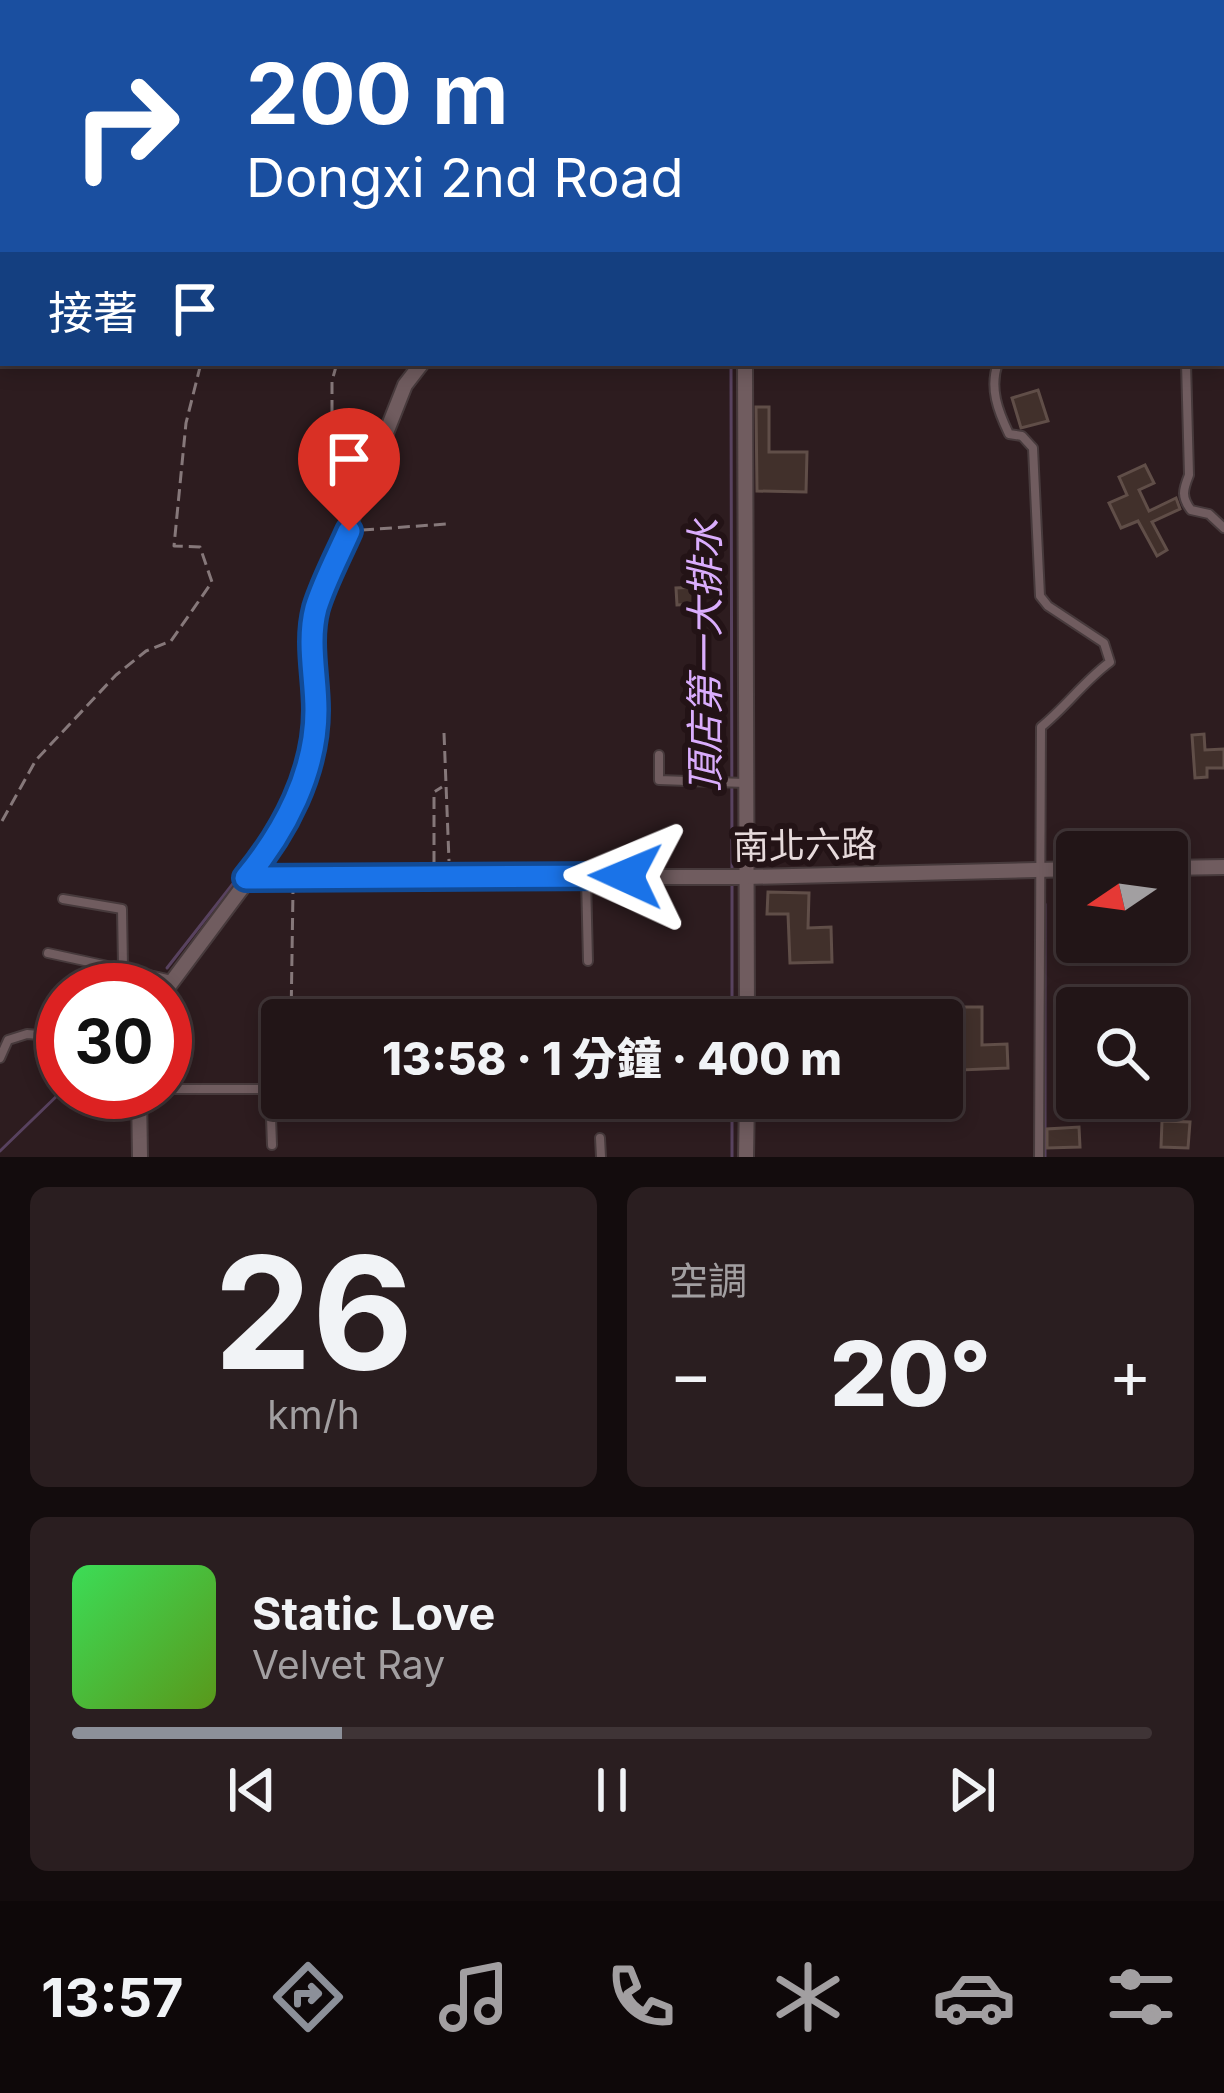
<!DOCTYPE html>
<html lang="zh-TW">
<meta charset="utf-8">
<style>
body{margin:0;font-family:Inter,"Noto Sans TC",sans-serif;background:#2a1e20;color:#f1f3f6;height:100vh;display:flex;flex-direction:column;font-size:45px;white-space:nowrap}
*{box-sizing:border-box;margin:0}
p{font-size:39px;color:#a29fa1}
.icon{flex:none;width:66px;height:66px;fill:none;stroke:currentColor;stroke-width:2;stroke-linecap:round;stroke-linejoin:round}
.map{position:relative;height:1157px;overflow:hidden}
.drawer{display:flex;flex-direction:column;gap:30px;padding:30px;background:#130c0d;flex:1}
.drawer>*{flex:none}
.banner{position:absolute;left:0px;top:0px;width:1224px;height:366px;box-shadow:0 6px 18px #0003,0 0 0 3px #3f3436;background:#1a4fa0;color:#fff;overflow:hidden}
.needle{width:78px;rotate:257deg}
.buttons{position:absolute;left:1056px;top:831px;display:grid;gap:24px}
.buttons a{display:grid;place-items:center;width:132px;height:132px;border-radius:12px;background:#221517;box-shadow:0 6px 18px #0003,0 0 0 3px #3f3436;font-size:60px}
.speed{position:absolute;left:36px;top:963px;display:flex;gap:24px;font-size:60px;font-weight:700;text-align:center}
.speed>*{display:grid;place-content:center;width:156px;height:156px;border-radius:50%;background:#221517;box-shadow:0 6px 18px #0003,0 0 0 3px #3f3436;line-height:1}
.speed .limit{border:18px solid #d22;background:#fff;color:#111}
.pin{position:absolute;display:grid;place-items:center;width:102px;height:102px;color:#fff;margin:-123px -51px;border-radius:50% 50% 50% 0;rotate:-45deg;box-shadow:0 0 12px #0007}
.pin .icon{rotate:45deg}
.me{position:absolute;width:132px;margin:-66px;rotate:271deg;stroke-linejoin:round;filter:drop-shadow(0 0 9px #0008)}
.turn{display:flex;align-items:center;gap:42px;height:252px;padding:0 48px;font-size:54px}
.turn .icon{width:156px;height:156px;stroke-width:2.5}
.turn b{display:block;font-size:84px;line-height:102px}
.then{display:flex;align-items:center;height:114px;padding:0 48px;background:#0003;gap:24px;font-size:45px}
.big{font-size:90px;font-weight:800;line-height:1.1}
.drawer .tile{flex:1;display:flex;flex-direction:column;justify-content:center;gap:18px;min-width:0;padding:0 42px;border-radius:18px;background:#2a1e20}
.drawer .dial{align-items:center;gap:0}
.dial b{font-size:156px;line-height:1}
.song{display:flex;align-items:center;gap:36px}
.cover{width:144px;height:144px;border-radius:18px;background:linear-gradient(135deg,hsl(130 70% 55%),hsl(90 70% 35%))}
.played{height:12px;border-radius:6px;background:linear-gradient(90deg,#8c9099 25%,#3f3436 25%)}
.keys{display:flex;justify-content:space-around;direction:ltr}
.heat{display:flex;justify-content:space-between;align-items:center;font-size:66px;direction:ltr}
.drawer .tiles{flex:1;display:grid;gap:30px;grid-template-columns:1fr 1fr}
.tile:last-child{grid-column:span 2}
.trip{position:absolute;left:261px;top:999px;width:702px;height:120px;border-radius:12px;background:#221517;box-shadow:0 6px 18px #0003,0 0 0 3px #3f3436;font-weight:800;line-height:120px;text-align:center}
.tabs{display:flex;height:192px;justify-content:space-around;align-items:center;background:#0e0809;color:#a29fa1}
.tabs .icon{width:84px;height:84px}
.tabs .on{color:#8c9099}
.tabs b{font-size:54px;color:#f1f3f6}
.map>svg:first-child{display:block}
.lines{fill:none;stroke-linecap:round;stroke-linejoin:round}
.stream{stroke:#58425f;stroke-width:3}
.building{fill:#41302b;stroke:#604e48;stroke-width:3}
.lane-casing{stroke:#473a3c;stroke-width:12}
.street-casing{stroke:#473a3c;stroke-width:18}
.path{stroke:#86787a;stroke-width:3;stroke-dasharray:12 6;stroke-linecap:butt}
.lane{stroke:#705c5f;stroke-width:8}
.street{stroke:#705c5f;stroke-width:14}
.route-casing{stroke:#114b97;stroke-width:30}
.route{stroke:#1a73e8;stroke-width:21}
.labels{text-anchor:middle;dominant-baseline:central;stroke-width:12;stroke-linejoin:round;paint-order:stroke}
.street-label{font-size:36px;fill:#e7dbdc;stroke:#231316}
.water-label{font-size:39px;font-style:italic;fill:#daadfd;stroke:#231316}
</style>
<div class="map">
<svg width="1224" height="1157" viewBox="0 0 1224 1157">
<rect width="100%" height="100%" fill="#2d1c1f"/>
<g class="lines">
<!-- stream -->
<g class="stream">
<polyline points="730,0 730,3"/>
<polyline points="731,363 732,871"/>
<polyline points="732,881 732,1020"/>
<polyline points="1045,904 1045,1157"/>
<polyline points="167,968 239,876"/>
<polyline points="150,990 154,986"/>
<polyline points="732,1098 732,1157"/>
<polyline points="0,1151 63,1090"/>
</g>
</g>
<!-- building -->
<g class="building">
<polygon points="1038,390 1048,421 1021,428 1012,398"/>
<polygon points="756,407 769,407 769,452 807,452 806,492 757,491"/>
<polygon points="1145,465 1154,483 1139,490 1149,511 1176,498 1180,509 1152,522 1167,550 1157,556 1138,521 1121,528 1109,503 1127,495 1119,477"/>
<polygon points="698,587 698,604 677,605 676,588"/>
<polygon points="1204,734 1205,750 1224,749 1224,768 1207,768 1207,777 1195,778 1192,735"/>
<polygon points="768,892 809,893 808,928 831,927 832,962 790,963 788,914 767,914"/>
<polygon points="902,1007 982,1007 982,1045 1007,1044 1008,1068 961,1070 960,1039 942,1039 942,1020 902,1020"/>
<polygon points="1162,1121 1190,1122 1188,1148 1161,1147"/>
<polygon points="1079,1127 1080,1147 1047,1148 1047,1129"/>
</g>
<g class="lines">
<!-- lane casing -->
<g class="lane-casing">
<g id="lane">
<polyline points="288,0 301,3"/>
<polyline points="228,3 229,0"/>
<polyline points="442,3 447,0"/>
<polyline points="569,3 570,0"/>
<polyline points="1038,3 1038,0"/>
<polyline points="1221,360 1224,360"/>
<path d="M998,363C989,388 998,411 1009,434L1022,436L1033,448L1040,596L1048,606L1104,643L1110,662C1084,681 1066,707 1041,727L1039,1157"/>
<path d="M1186,363L1189,475C1183,490 1181,497 1191,510L1209,514L1224,528"/>
<polyline points="659,755 659,780 745,783"/>
<polyline points="586,878 588,961"/>
<polyline points="63,899 122,909 123,967"/>
<polyline points="48,953 172,980"/>
<polyline points="0,1058 8,1040 27,1034 63,1037"/>
<polyline points="165,1089 270,1089 272,1145"/>
<polyline points="600,1138 601,1157"/>
</g>
</g>
<!-- street casing -->
<g class="street-casing">
<g id="street">
<polyline points="517,0 517,3"/>
<polyline points="743,0 743,3"/>
<polyline points="745,363 747,1020"/>
<polyline points="1167,868 1224,867"/>
<polyline points="246,877 747,877 1077,869"/>
<polyline points="165,991 274,845 305,779 316,713 311,648 316,610 405,385 422,363"/>
<polyline points="139,1092 140,1157"/>
<polyline points="746,1157 747,1098"/>
</g>
</g>
<!-- path -->
<g class="path">
<polyline points="159,0 194,3"/>
<polyline points="0,1 2,0"/>
<polyline points="52,3 52,0"/>
<polyline points="332,430 332,381 337,363"/>
<polyline points="362,530 447,524"/>
<polyline points="444,733 449,861"/>
<polyline points="2,821 36,760 116,675 146,651 171,641 212,582 200,547 174,546 186,423 200,367 196,363"/>
<polyline points="434,863 434,792 442,787"/>
<polyline points="291,1020 293,890"/>
</g>
<!-- lane -->
<use href="#lane" class="lane"/>
<!-- street -->
<use href="#street" class="street"/>
</g>
<g class="lines">
<!-- route casing -->
<g class="route-casing">
<path id="route" d="M349,531C338,556 324,582 316,608C307,642 316,676 316,710C316,772 285,831 246,878L626,876"/>
</g>
<!-- route -->
<use href="#route" class="route"/>
</g>
<g class="labels">
<!-- street labels -->
<g class="street-label">
<text transform="translate(805 845) rotate(-1)">南北六路</text>
</g>
<!-- water labels -->
<g class="water-label">
<text transform="translate(704 656) rotate(-90)">頂店第一大排水</text>
</g>
</g>
</svg>
<div class="buttons">
<a><svg class="needle" viewBox="-14 -14 28 28"><path d="M0-13l5 13h-10z" fill="#e53935"/><path d="M0 13l5-13h-10z" fill="#a29fa1"/></svg></a>
<a><svg class="icon" aria-label="search" viewBox="0 0 24 24"><circle cx="10" cy="10" r="6"/><path d="M15 15l6 6"/></svg></a>
</div>
<div class="speed"><div class="limit">30</div></div>
<div class="pin" style="left:349px;top:531px;background:#d93025"><svg class="icon" aria-label="arrive" viewBox="0 0 24 24"><path d="M6 21V4h12l-3 4 3 4H6"/></svg></div>
<svg class="me" style="left:626px;top:876px" viewBox="-20 -20 40 40"><path d="M0-17L14 15 0 8-14 15z" fill="#1a73e8" stroke="#fff" stroke-width="4"/></svg>
<div class="trip">13:58 · 1 分鐘 · 400 m</div>
<div class="banner">
<div class="turn"><svg class="icon" aria-label="right" viewBox="0 0 24 24"><path d="M7 20v-9h11M14 6l5 5-5 5"/></svg><div><b>200 m</b>Dongxi 2nd Road</div></div>
<div class="then">接著<svg class="icon" aria-label="arrive" viewBox="0 0 24 24"><path d="M6 21V4h12l-3 4 3 4H6"/></svg></div>
</div>
</div>
<section class="drawer">
<div class="tiles">
<div class="tile dial"><b>26</b><p>km/h</p></div>
<div class="tile"><p>空調</p>
<div class="heat"><a>−</a><b class="big">20°</b><a>+</a></div>
</div>
<div class="tile">
<div class="song"><i class="cover"></i><div><b>Static Love</b><p>Velvet Ray</p></div></div>
<div class="played"></div>
<div class="keys"><svg class="icon" aria-label="previous" viewBox="0 0 24 24"><path d="M18 5L8 12l10 7zM5 5v14"/></svg><svg class="icon" aria-label="pause" viewBox="0 0 24 24"><path d="M8 5v14M16 5v14"/></svg><svg class="icon" aria-label="next" viewBox="0 0 24 24"><path d="M6 5l10 7-10 7zM19 5v14"/></svg></div>
</div>
</div>
</section>
<nav class="tabs">
<b>13:57</b>
<svg class="icon on" aria-label="directions" viewBox="0 0 24 24"><path d="M12 3l9 9-9 9-9-9zM9 14v-3h6M13 9l2 2-2 2"/></svg>
<svg class="icon" aria-label="music" viewBox="0 0 24 24"><path d="M9 18V5l10-2v13"/><circle cx="6" cy="18" r="3"/><circle cx="16" cy="16" r="3"/></svg>
<svg class="icon" aria-label="phone" viewBox="0 0 24 24"><path d="M5 4h4l2 5-3 2q2 4 5 5l2-3 5 2v4C11 20 4 13 5 4z"/></svg>
<svg class="icon" aria-label="climate" viewBox="0 0 24 24"><path d="M12 3v18M4 7l16 10M4 17L20 7"/></svg>
<svg class="icon" aria-label="car" viewBox="0 0 24 24"><path d="M5 17H2v-5l4-1 3-4h7l3 4 3 1v5h-3M9 17h6M6 11h13"/><circle cx="7" cy="17" r="2"/><circle cx="17" cy="17" r="2"/></svg>
<svg class="icon" aria-label="filters" viewBox="0 0 24 24"><path d="M4 7h16M4 17h16"/><circle cx="9" cy="7" r="2"/><circle cx="15" cy="17" r="2"/></svg>
</nav>
